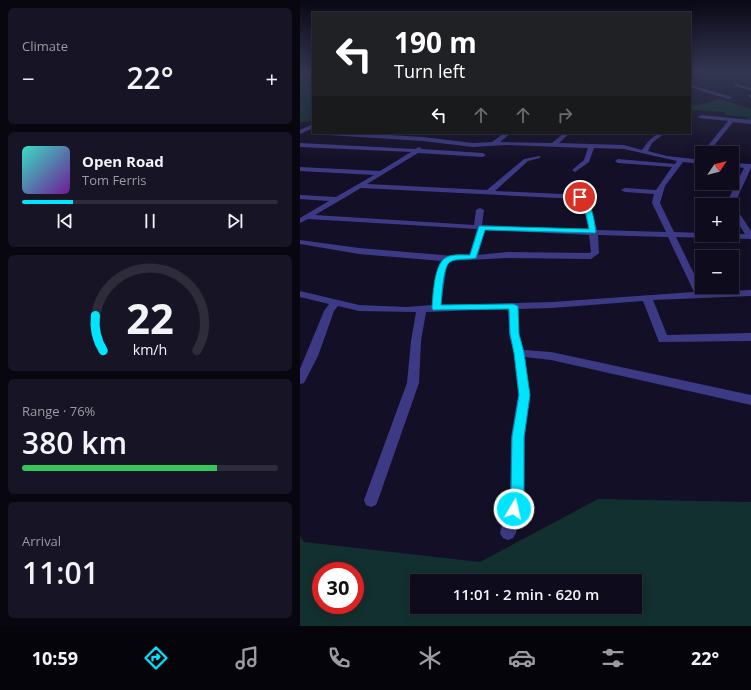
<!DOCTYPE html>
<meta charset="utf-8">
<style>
body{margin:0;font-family:"Open Sans",sans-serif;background:#171425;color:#f1f3f6;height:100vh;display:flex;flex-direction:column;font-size:15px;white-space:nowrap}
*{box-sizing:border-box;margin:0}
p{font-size:13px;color:#9b9ba3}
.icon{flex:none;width:22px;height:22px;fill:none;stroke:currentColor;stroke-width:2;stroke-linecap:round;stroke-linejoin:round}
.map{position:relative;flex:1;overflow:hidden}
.panel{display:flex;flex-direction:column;gap:8px;padding:8px;background:#08060f;width:300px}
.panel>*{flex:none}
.hud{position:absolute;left:12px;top:12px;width:379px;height:122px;border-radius:0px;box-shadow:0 2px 10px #0003,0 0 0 1px #2e2b3b;background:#202124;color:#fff;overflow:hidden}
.needle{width:26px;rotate:55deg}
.tools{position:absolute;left:395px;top:146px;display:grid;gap:8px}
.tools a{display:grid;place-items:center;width:44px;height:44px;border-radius:0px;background:#0e0b1c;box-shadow:0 2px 10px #0003,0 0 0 1px #2e2b3b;font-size:20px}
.speed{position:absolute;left:12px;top:562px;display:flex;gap:8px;font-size:20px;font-weight:700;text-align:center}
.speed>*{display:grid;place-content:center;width:52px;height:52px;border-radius:50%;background:#0e0b1c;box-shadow:0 2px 10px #0003,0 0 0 1px #2e2b3b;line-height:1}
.speed .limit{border:6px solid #d22;background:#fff;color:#111}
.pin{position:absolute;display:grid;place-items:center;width:34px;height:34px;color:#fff;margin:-17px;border:2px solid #fff;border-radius:50%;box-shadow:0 1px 4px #0007}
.me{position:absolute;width:44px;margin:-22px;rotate:9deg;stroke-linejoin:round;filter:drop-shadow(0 0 3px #0008)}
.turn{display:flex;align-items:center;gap:14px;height:84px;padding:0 16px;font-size:18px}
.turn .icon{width:52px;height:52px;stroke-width:2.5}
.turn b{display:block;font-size:28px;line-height:34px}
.lanes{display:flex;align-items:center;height:38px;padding:0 16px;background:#0003;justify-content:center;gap:20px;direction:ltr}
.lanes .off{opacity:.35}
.big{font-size:30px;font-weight:600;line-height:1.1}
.panel .card{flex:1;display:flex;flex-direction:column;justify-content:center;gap:6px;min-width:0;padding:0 14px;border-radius:6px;background:#171425}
.panel .dial{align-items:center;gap:0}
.dial svg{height:104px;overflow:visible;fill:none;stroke:#2e2b3b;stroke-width:7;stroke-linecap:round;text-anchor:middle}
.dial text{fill:#f1f3f6;stroke:none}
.song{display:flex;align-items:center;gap:12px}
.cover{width:48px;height:48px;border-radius:6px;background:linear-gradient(135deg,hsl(170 70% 55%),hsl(280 70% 35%))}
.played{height:4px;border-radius:2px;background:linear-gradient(90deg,#00e5ff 20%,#2e2b3b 20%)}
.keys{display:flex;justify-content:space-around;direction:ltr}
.heat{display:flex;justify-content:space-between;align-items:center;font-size:22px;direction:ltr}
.charge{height:6px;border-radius:3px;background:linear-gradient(90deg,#34c759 76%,#2e2b3b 0)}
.trip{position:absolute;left:110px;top:574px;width:232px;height:40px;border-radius:0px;background:#0e0b1c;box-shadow:0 2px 10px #0003,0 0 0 1px #2e2b3b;font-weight:600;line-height:40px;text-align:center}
.tabs{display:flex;height:64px;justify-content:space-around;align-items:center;background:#06040b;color:#9b9ba3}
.tabs .icon{width:28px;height:28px}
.tabs .on{color:#00e5ff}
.tabs b{font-size:18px;color:#f1f3f6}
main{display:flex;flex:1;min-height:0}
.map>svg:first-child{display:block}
.green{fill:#12302f;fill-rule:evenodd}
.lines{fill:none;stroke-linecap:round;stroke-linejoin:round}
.minor{fill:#3d3a85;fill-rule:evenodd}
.route{fill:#00e5ff;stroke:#0095a6}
</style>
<main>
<section class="panel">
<div class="card"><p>Climate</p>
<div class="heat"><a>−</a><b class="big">22°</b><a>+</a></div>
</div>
<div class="card">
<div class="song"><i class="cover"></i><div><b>Open Road</b><p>Tom Ferris</p></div></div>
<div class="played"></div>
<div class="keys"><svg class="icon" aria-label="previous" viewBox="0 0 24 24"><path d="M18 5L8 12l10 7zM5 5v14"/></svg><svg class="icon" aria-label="pause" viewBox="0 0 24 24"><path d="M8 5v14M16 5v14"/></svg><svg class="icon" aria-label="next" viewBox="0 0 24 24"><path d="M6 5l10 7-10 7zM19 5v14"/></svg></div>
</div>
<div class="card dial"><svg viewBox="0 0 100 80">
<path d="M14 69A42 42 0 1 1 86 69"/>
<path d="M14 69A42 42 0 0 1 8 42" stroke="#00e5ff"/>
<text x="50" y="56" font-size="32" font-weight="700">22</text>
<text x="50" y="72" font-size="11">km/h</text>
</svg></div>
<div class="card"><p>Range · 76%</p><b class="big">380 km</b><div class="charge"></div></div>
<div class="card"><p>Arrival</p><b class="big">11:01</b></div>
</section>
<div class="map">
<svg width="451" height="626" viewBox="0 0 451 626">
<rect width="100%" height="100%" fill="#130f26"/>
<!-- green -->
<g class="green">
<polygon points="0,72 13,72 13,121 0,122"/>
<polygon points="420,99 451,109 451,121 447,121 448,117 425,115 425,112 392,110 390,104 397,105"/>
<path d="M298,499L451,502V626H0V536L4,542L180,562ZM21,571H55V605H21ZM117,581H335V607H117Z"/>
</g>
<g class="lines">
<!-- minor -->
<g class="minor">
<polygon points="393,72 398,72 395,73"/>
<polygon points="436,84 451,88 451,90 434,86"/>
<polygon points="390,85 432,97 432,98 428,99 390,87"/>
<polygon points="449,95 451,95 451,98 449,97"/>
<polygon points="401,115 451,120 451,124 433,122 408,153 402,153 428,121 399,118 398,117"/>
<polygon points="13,124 13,128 0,134 0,130"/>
<path d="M25,133H55L123,137L173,143L192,142L204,133H211L200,142L252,143L264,133H270L259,143L324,145L342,150C348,141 354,133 365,133L352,143L348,151L367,156L402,160V164L383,162L365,186L360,203L374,232L402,233V235L445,234L432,213V205L426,204L444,168L432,167V163L451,164V168L434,205L451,231V239L376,237L403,292L451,290V296L353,300L367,335L451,333V341L359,342L343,301L252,308L218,309L219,334L224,350L251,352L451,395V405L251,360L225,357L230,395L225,437L224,492L216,533L213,538L208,540L203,538L200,533L210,492L211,437L218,395L214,353L209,334L208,309L126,312L121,341L119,383L78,500L76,505L71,507L66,505L64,500L107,383L111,341L116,312L59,311L38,306L34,311L18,356L4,383L0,384V369L24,311L29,304L0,297V291L59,305L106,307L132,305L139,264L142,261L59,254L0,244V240L59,248L154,256L169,255L177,229L8,219L0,223V218L29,201L0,199V195L36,197L74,175L0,171V167L80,171L111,152L0,147V143L115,149L119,147L122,149L183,153L186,155L183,157L118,153L67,184L187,190L224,159L240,156V158L228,161L195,191L283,195L290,206L297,230L366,232L352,203L354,194L325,192L321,190L325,188L356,190L372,167L318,163L315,161L318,159L375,164L377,161L324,149L294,148L289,162L275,172L272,170L284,160L288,148L205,145L173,147L123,141L28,135ZM61,188L278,199L283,206L289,230L184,225H182L184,210L180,208L176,210L174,225L15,215ZM185,230L289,235L291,252L289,253L207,252L178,255ZM298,235L368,237L394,292L252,302L141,305L147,265L151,261L207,258L291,259L299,253Z"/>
</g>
</g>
<!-- sky -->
<linearGradient id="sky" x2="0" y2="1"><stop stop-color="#0a0815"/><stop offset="0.45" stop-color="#333752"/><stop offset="1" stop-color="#333752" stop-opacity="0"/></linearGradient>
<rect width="451" height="160" fill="url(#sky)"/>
<!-- route -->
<path class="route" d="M280,195C292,199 294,220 296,232L295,233L185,230L176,258C168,260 156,258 150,262C143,266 142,296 141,305L213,304L218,306L219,334L224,353L230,395L224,437V492L219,513L214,515L209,513L207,509L211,492L212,437L219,395L214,353L210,334L209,309L133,310L132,308C133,295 134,262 147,257C153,254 163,255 170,255L179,226L289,229C287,218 285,205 276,197Z"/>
</svg>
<div class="tools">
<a><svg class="needle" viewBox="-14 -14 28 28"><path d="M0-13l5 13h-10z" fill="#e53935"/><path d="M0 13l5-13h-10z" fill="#9b9ba3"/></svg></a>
<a>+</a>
<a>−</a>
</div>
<div class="speed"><div class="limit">30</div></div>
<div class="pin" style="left:280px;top:197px;background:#d93025"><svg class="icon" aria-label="arrive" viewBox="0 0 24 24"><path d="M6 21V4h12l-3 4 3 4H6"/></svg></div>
<svg class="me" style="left:214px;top:509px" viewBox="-20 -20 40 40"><circle r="17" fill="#00e5ff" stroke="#fff" stroke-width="3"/><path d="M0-11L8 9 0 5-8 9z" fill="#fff"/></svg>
<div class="trip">11:01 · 2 min · 620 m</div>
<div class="hud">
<div class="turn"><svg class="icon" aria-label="left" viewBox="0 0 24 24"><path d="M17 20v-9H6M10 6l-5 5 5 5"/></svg><div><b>190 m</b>Turn left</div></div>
<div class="lanes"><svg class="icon" aria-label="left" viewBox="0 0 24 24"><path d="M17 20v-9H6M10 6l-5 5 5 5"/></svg><svg class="icon off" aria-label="ahead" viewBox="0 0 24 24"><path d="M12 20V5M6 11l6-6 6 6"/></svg><svg class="icon off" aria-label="ahead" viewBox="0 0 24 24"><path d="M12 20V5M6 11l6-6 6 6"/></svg><svg class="icon off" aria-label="right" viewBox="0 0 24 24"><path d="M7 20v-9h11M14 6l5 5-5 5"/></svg></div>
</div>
</div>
</main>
<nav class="tabs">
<b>10:59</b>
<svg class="icon on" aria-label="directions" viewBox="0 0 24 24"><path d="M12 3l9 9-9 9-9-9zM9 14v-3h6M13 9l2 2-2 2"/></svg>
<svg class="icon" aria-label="music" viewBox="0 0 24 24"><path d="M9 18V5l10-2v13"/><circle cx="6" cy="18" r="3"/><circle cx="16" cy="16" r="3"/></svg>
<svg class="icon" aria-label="phone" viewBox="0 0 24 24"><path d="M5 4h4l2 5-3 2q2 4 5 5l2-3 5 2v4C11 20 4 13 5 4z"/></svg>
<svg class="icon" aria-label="climate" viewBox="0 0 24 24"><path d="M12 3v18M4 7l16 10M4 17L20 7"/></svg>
<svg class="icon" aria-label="car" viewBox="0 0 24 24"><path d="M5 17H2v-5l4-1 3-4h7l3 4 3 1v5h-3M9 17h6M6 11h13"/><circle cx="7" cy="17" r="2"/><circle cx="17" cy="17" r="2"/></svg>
<svg class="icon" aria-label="filters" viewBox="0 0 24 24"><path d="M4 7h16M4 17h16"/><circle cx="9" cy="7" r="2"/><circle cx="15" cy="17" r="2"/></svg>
<b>22°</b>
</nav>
